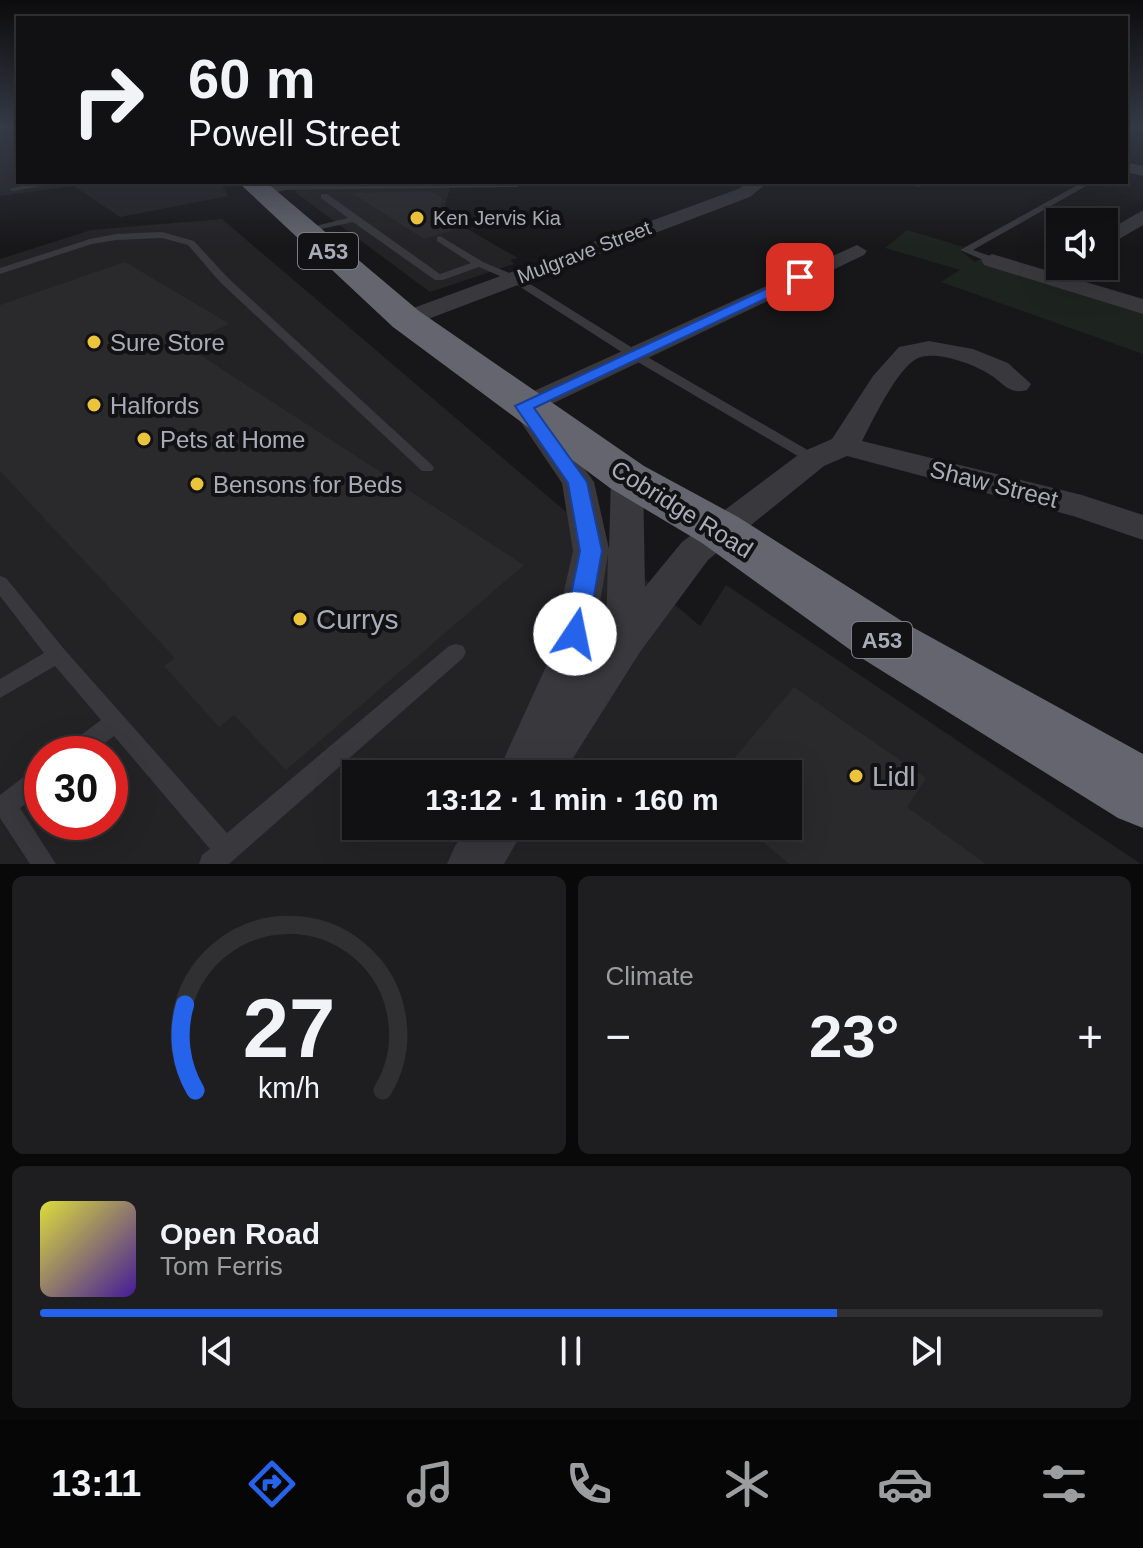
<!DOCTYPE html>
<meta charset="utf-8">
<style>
body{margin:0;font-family:Arial,sans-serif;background:#1e1e20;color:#f1f3f6;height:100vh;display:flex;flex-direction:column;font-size:30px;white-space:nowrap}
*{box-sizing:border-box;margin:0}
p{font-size:26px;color:#9c9d9f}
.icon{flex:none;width:44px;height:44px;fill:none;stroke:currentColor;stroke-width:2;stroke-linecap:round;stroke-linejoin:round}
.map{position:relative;height:864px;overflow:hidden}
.drawer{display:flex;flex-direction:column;gap:12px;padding:12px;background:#09090a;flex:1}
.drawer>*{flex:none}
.top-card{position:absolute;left:16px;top:16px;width:1112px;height:168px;border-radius:0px;box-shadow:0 8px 32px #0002,0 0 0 2px #303032;background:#111012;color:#f1f3f6;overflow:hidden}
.tools{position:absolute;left:1046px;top:208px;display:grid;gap:16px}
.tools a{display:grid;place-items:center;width:72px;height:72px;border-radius:0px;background:#111012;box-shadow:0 8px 32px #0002,0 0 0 2px #303032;font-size:40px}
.speed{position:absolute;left:24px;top:736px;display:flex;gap:16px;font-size:40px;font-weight:700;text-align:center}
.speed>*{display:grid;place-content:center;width:104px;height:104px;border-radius:50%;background:#111012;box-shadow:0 8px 32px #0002,0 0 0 2px #303032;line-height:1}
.speed .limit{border:12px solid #d22;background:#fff;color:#111}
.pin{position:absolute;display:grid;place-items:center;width:68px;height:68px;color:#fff;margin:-34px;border-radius:16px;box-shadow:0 4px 12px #0006}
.me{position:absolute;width:88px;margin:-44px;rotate:11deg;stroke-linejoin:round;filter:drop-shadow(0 0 6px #0008)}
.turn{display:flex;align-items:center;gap:28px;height:168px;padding:0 40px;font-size:36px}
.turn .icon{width:104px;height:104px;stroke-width:2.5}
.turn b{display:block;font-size:56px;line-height:68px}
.big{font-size:60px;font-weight:800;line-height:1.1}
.drawer .tile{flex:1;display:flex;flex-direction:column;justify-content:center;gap:12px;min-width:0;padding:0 28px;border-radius:12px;background:#1e1e20}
.drawer .dial{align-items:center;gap:0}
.dial svg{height:208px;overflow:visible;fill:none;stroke:#303032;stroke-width:7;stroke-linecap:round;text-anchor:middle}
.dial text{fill:#f1f3f6;stroke:none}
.song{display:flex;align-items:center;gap:24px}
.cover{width:96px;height:96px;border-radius:12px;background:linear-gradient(135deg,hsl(60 70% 55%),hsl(260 70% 35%))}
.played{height:8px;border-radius:4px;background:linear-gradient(90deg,#2563eb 75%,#303032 75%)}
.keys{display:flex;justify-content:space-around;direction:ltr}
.heat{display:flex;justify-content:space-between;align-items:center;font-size:44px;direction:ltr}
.drawer .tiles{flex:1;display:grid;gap:12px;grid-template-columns:1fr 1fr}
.tile:last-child{grid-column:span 2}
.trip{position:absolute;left:342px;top:760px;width:460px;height:80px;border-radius:0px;background:#111012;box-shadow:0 8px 32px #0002,0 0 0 2px #303032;font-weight:800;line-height:80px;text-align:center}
.tabs{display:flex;height:128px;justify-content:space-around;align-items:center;background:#070607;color:#9c9d9f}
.tabs .icon{width:56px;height:56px}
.tabs .current{color:#2563eb}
.tabs b{font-size:36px;color:#f1f3f6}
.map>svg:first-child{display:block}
.built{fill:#232225;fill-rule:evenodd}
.green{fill:#1d231e}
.building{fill:#2a292c}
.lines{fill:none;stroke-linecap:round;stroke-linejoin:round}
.lane{fill:#38383d;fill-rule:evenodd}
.street{fill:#38383d;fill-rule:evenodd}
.highway{fill:#64656e;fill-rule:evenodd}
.route{fill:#2563eb;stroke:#184099;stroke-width:2}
.poi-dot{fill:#ecc43b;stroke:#121113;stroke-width:3}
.labels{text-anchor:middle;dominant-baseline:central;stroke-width:8;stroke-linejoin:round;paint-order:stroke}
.far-poi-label{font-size:20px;fill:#a9acb8;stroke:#121113;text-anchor:start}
.far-street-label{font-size:20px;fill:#a9acb8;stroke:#121113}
.shield{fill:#121113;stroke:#7c7e86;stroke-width:2}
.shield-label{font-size:22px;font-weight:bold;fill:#a9acb8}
.poi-label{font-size:24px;fill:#a9acb8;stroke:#121113;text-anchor:start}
.street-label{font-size:24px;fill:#a9acb8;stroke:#121113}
.near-poi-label{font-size:28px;fill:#a9acb8;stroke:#121113;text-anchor:start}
</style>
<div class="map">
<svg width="1143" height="864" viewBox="0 0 1143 864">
<rect width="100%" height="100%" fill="#171618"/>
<!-- built -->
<g class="built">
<polygon points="0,126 18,126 18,182 220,182 228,196 120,217 74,186 0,196"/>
<polygon points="450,187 443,215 518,258 510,260 514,264 430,292 295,192 298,190"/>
<path d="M222,219L700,626L726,585L1141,864H0V259L91,230ZM42,754H110V822H42ZM356,774H788V826H356Z"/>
</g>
<!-- green -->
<polygon class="green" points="907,230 964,247 960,250 975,262 980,259 1143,311 1143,354 941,282 960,270 885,248"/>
<!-- building -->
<g class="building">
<polygon points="429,191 442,198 438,215 459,228 424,239 352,193"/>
<polygon points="125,262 230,324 183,344 524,565 286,770 234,715 219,727 164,666 175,658 0,471 0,305"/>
<polygon points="794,687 926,778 907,807 986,864 789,864 744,826 788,826 788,774 721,774"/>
</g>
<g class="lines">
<!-- lane -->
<g class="lane">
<polygon points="0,126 18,126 18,129 0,130"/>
<polygon points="44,182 65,182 13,191 9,189"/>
<polygon points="1083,182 1093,182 973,250 996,258 996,262 988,262 960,250"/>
<polygon points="321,194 327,194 440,274 471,263 437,241 437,237 440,236 483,262 519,277 639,352 818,456 820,459 818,462 808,462 631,358 511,281 479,267 443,280 435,280 353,222 303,233 303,229 348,218 321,198"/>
<polygon points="162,232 194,241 228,278 432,465 434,468 432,471 422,471 220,282 188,245 162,238 116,240 92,244 0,274 0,268 90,239 116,234"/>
<polygon points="0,576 6,578 64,649 227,833 449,646 456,644 463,646 466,652 463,658 229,864 199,864 202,855 210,849 114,736 90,754 62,754 65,747 101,720 55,666 0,698 0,679 44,653 0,596"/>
<polygon points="42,766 42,791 20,808 56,864 30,864 0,818 0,795 34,769"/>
</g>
<!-- street -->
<g class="street">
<polygon points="1126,162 1143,166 1143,176 1126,172"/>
<polygon points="276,182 526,182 517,187 285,190 260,196 251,191 254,187"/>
<polygon points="748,182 768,182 750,197 415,324 397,324 394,319 397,314 738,189"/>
<polygon points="908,182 927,182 918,187"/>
<polygon points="1143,210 1143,225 1104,248 1104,233"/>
<path d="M857,245L867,251L864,255L541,409L594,482L609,549L611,477L616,469L627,466L638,469L643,477L645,587L682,542L802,452L832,439L873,376L899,347L929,341L973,349L1008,363L1031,384L1027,390C1008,395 1004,383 989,374C974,364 936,350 918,358C897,368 873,420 862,441L1082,495L1143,515V540L1073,516L847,456L824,466L708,560L640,652L563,774H497L548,662L573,551L562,483L510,406L514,400ZM608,554L606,636L591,658Z"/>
<polygon points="992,254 1143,299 1143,314 984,265 981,260"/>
<polygon points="470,826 526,826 504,864 447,864 455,846"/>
</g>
<!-- highway -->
<polygon class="highway" points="238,182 266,182 419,311 644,466 738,517 905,623 1143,754 1143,828 1118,818 863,659 702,543 610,488 393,327"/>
</g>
<!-- sky -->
<linearGradient id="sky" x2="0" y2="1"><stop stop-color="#0d0c0d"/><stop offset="0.51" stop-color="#363c48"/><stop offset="1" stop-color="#363c48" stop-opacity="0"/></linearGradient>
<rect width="1143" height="247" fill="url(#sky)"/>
<!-- route -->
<polygon class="route" points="800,273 807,277 805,280 534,408 587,482 602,551 587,634 583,641 575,644 566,641 563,634 580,551 568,483 515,406"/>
<!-- markers -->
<g class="poi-dot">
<circle cx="417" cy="218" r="8"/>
<circle cx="94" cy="342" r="8"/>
<circle cx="94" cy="405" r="8"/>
<circle cx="144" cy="439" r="8"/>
<circle cx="197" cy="484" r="8"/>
<circle cx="300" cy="619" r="8"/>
<circle cx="856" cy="776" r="8"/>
</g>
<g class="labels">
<!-- far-poi labels -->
<g class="far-poi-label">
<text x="433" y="218">Ken Jervis Kia</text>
</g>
<!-- far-street labels -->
<g class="far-street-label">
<text transform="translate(584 252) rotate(-21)">Mulgrave Street</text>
</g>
<!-- shield labels -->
<g class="shield">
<rect x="298" y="233" width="60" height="36" rx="6"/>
<rect x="852" y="622" width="60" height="36" rx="6"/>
</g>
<g class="shield-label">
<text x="328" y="251">A53</text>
<text x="882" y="640">A53</text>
</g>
<!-- poi labels -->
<g class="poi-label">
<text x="110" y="342">Sure Store</text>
<text x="110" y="405">Halfords</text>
<text x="160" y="439">Pets at Home</text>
<text x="213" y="484">Bensons for Beds</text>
</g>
<!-- street labels -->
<g class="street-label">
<text transform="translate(994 484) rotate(14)">Shaw Street</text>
<text transform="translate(682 509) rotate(32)">Cobridge Road</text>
</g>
<!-- near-poi labels -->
<g class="near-poi-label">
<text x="316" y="619">Currys</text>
<text x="872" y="776">Lidl</text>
</g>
</g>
</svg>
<div class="tools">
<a><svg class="icon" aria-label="sound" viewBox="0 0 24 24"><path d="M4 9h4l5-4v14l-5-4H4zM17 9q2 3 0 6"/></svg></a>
</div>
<div class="speed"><div class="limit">30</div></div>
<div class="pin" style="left:800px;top:277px;background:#d93025"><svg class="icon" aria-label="arrive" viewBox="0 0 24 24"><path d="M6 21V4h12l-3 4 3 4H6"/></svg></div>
<svg class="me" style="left:575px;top:634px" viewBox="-20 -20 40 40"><circle r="19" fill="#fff"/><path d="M0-13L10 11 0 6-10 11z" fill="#2563eb"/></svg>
<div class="trip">13:12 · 1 min · 160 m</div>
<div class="top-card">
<div class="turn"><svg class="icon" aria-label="right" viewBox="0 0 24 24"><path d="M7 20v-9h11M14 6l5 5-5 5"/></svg><div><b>60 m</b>Powell Street</div></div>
</div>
</div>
<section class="drawer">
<div class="tiles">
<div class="tile dial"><svg viewBox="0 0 100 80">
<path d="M14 69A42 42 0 1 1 86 69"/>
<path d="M14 69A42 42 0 0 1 10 36" stroke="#2563eb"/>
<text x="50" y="56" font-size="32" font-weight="700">27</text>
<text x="50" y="72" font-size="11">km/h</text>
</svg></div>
<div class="tile"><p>Climate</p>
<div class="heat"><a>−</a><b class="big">23°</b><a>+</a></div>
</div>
<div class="tile">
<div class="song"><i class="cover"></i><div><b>Open Road</b><p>Tom Ferris</p></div></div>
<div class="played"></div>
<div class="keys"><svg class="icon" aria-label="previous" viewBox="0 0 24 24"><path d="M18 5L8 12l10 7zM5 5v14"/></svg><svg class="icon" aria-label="pause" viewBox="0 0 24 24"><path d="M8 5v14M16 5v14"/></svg><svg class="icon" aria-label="next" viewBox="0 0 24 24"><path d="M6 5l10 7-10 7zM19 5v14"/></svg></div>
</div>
</div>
</section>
<nav class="tabs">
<b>13:11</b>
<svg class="icon current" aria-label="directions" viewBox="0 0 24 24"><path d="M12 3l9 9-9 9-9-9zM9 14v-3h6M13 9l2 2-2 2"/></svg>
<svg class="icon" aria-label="music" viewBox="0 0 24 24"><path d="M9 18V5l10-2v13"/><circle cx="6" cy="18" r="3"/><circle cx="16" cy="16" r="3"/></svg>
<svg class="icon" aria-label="phone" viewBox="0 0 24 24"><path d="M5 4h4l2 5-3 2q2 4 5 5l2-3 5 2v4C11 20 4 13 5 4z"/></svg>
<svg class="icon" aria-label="climate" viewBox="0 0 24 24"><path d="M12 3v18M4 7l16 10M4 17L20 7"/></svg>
<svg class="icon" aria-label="car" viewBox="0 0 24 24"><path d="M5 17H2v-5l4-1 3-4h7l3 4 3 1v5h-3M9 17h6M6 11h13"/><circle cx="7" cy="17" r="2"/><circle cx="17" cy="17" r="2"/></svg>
<svg class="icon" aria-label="filters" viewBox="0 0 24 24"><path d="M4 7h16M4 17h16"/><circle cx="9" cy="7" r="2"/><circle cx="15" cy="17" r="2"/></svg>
</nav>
